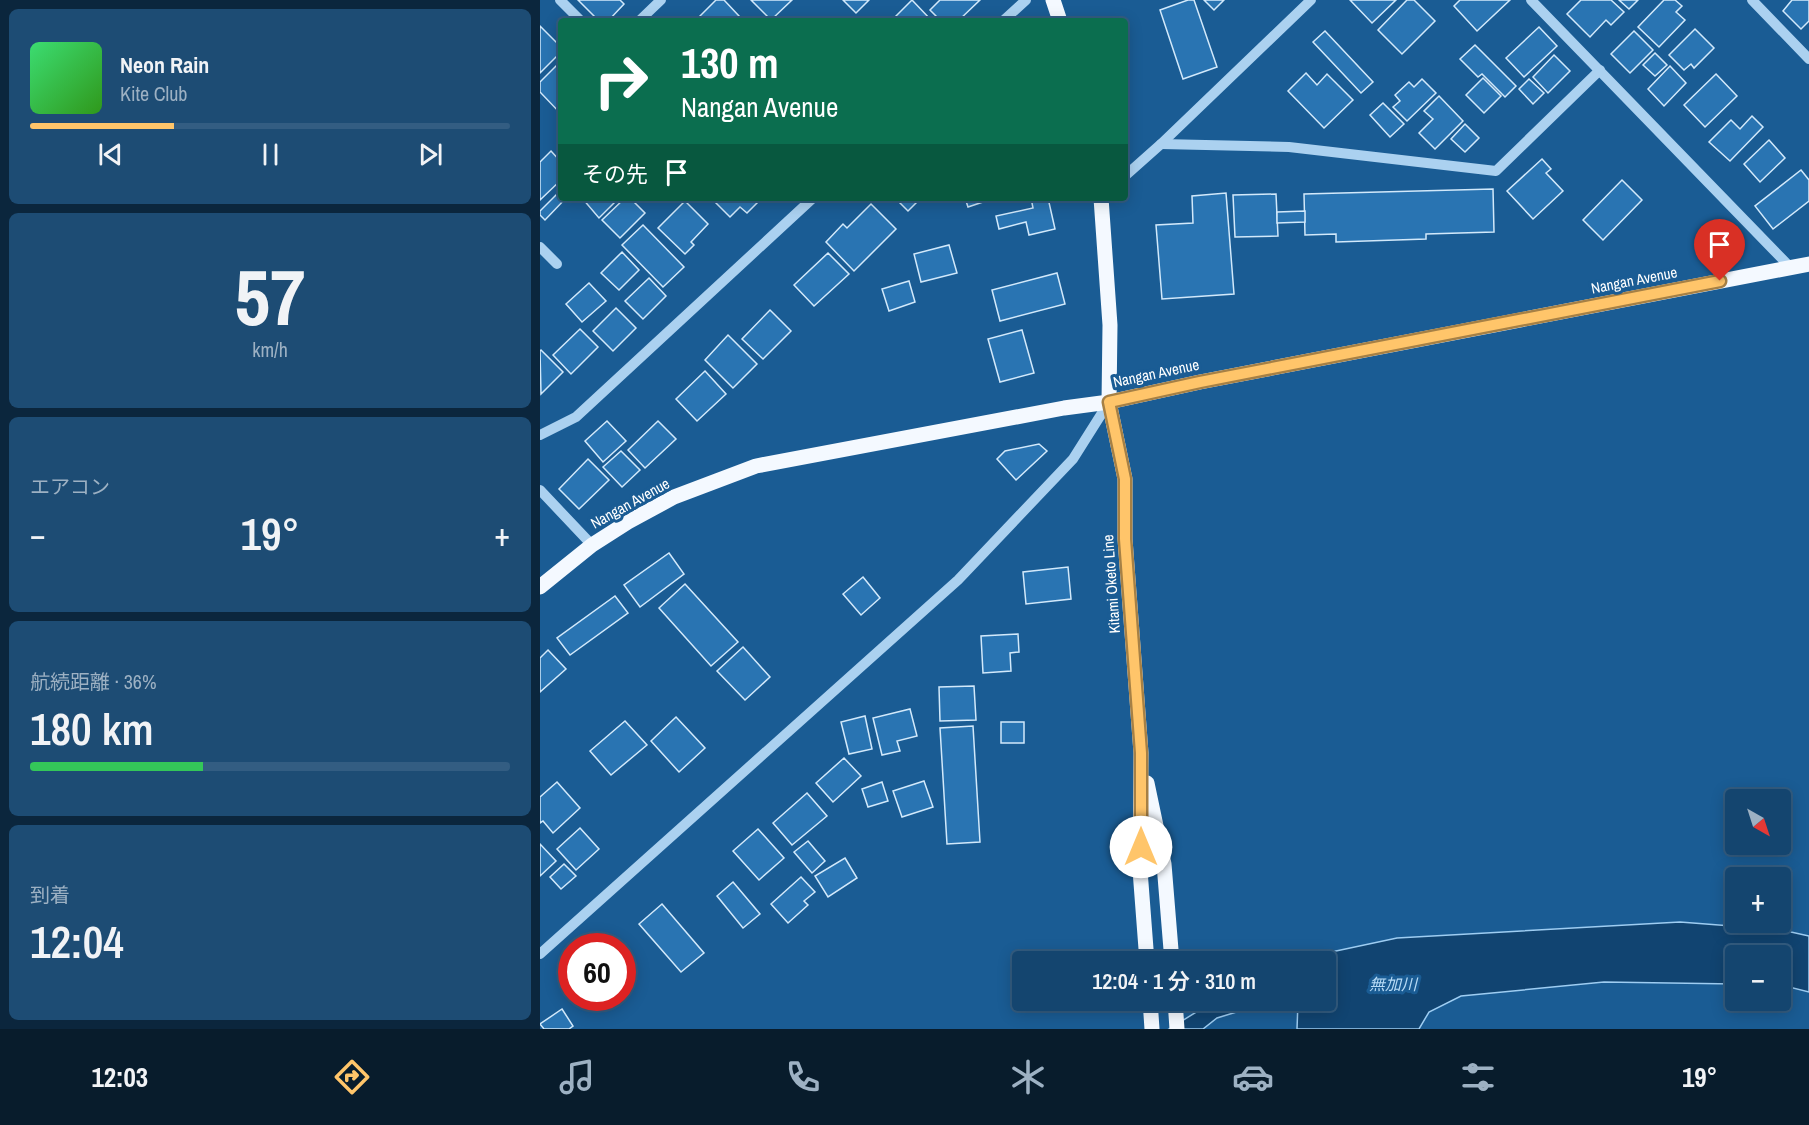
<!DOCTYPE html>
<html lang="ja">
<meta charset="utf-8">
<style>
body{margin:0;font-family:"Archivo Narrow","Noto Sans JP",sans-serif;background:#1d4c74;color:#f1f3f6;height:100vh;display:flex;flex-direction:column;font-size:22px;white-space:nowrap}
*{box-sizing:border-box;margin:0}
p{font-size:20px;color:#9db1c3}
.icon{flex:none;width:33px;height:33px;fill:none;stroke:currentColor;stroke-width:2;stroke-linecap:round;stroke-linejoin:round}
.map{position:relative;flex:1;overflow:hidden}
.details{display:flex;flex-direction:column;gap:9px;padding:9px;background:#0b263d;width:540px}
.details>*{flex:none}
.top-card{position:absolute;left:18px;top:18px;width:570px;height:183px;border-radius:6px;box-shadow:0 3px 15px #0003,0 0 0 2px #335d82;background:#0b6e4f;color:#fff;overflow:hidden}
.needle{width:39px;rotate:141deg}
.tools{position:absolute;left:1185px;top:789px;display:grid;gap:12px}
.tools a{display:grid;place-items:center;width:66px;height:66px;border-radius:6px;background:#14456f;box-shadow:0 3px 15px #0003,0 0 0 2px #335d82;font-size:30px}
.speed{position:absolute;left:18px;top:933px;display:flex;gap:12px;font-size:30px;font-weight:700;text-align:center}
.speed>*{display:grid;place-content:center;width:78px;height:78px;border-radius:50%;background:#14456f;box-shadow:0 3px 15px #0003,0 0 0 2px #335d82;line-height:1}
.speed .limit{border:9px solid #d22;background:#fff;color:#111}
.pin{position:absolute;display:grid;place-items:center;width:51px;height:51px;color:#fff;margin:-62px -26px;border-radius:50% 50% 50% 0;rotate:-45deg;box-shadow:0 0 6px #0007}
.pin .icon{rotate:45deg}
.me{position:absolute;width:66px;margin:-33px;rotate:0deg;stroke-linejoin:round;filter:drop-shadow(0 0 4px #0008)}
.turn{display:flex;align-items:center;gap:21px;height:126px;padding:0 24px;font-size:27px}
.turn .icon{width:78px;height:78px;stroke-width:2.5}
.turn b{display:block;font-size:42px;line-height:51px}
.then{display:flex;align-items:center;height:57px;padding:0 24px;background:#0003;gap:12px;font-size:22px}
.big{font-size:45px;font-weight:600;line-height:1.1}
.details .widget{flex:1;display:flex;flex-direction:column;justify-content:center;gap:9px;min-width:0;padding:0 21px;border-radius:9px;background:#1d4c74}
.details .dial{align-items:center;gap:0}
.dial b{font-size:78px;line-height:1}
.song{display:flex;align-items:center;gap:18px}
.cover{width:72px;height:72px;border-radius:9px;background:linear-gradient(135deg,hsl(140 70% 55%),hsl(110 70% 35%))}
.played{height:6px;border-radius:3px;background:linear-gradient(90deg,#ffc56a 30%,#335d82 30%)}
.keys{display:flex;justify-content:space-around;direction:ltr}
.heat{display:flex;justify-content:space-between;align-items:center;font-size:33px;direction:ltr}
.charge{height:9px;border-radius:4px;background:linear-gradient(90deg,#34c759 36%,#335d82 0)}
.trip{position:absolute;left:472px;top:951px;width:324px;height:60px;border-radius:6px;background:#14456f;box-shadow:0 3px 15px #0003,0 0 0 2px #335d82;font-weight:600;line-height:60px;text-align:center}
.dock{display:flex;height:96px;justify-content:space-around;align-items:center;background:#081c2c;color:#9db1c3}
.dock .icon{width:42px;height:42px}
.dock .selected{color:#ffc56a}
.dock b{font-size:27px;color:#f1f3f6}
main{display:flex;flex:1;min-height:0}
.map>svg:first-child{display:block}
.water{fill:#114471;stroke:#9ecdf2;stroke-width:1.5}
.building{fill:#2974b2;stroke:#d2e9fb;stroke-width:1.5}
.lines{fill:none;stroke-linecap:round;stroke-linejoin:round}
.minor{stroke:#abd1f0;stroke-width:10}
.major{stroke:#f4f9ff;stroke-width:15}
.route-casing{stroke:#a68045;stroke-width:15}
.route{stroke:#ffc56a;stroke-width:10}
.labels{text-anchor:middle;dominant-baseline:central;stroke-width:6;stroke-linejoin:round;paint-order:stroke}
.street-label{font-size:15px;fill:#fff;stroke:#1a5c94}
.water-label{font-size:16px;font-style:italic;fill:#b7dbf6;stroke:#1a5c94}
</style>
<main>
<section class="details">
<div class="widget">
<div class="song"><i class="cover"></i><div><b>Neon Rain</b><p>Kite Club</p></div></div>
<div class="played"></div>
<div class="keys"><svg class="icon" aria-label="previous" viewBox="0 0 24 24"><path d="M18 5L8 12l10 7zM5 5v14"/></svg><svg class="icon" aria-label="pause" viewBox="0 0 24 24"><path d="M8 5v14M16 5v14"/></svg><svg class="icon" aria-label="next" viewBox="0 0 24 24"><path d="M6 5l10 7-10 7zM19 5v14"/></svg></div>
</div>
<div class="widget dial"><b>57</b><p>km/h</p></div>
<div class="widget"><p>エアコン</p>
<div class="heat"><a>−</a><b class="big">19°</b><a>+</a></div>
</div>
<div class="widget"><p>航続距離 · 36%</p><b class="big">180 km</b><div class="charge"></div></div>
<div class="widget"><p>到着</p><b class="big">12:04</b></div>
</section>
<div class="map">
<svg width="1269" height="1029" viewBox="0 0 1269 1029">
<rect width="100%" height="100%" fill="#1a5c94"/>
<!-- water -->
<polygon class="water" points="1140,922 1242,930 1269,936 1269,992 1241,985 1240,956 1196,956 1195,984 1064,982 921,996 889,1012 879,1029 757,1029 758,1002 733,1001 677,1018 663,1029 629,1029 674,1001 786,1000 786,962 749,961 857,938"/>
<!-- building -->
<g class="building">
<polygon points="38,0 80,0 84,4 68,21 59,21"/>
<polygon points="176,0 184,0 199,16 194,21 155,21"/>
<polygon points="211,0 252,0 231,20"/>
<polygon points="303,0 329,0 316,13"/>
<polygon points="372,0 392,21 351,21"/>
<polygon points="400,0 440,0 418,21 401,21 390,10"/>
<polygon points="648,0 654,0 677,67 643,79 620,10"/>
<polygon points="664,0 684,0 674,10"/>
<polygon points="810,0 856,0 832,23"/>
<polygon points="867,0 874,0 895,21 862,54 838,30"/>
<polygon points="920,0 970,0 937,31 914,6"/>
<polygon points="1041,0 1071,0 1084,12 1071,25 1066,20 1050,37 1027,14"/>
<polygon points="1079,0 1098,0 1089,9"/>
<polygon points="1124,0 1135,0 1142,6 1136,12 1145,20 1119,47 1098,27"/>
<polygon points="1269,0 1269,21 1261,29 1243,11 1252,0"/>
<polygon points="0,26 21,47 21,52 0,73"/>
<polygon points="999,27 1017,46 984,77 966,58"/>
<polygon points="1155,29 1174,48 1154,68 1151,64 1144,70 1129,55"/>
<polygon points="785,31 833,82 821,93 773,42"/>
<polygon points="1094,31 1113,50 1090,73 1071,54"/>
<polygon points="935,45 976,86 965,97 942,74 938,77 920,59"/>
<polygon points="1115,53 1127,65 1115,76 1103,65"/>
<polygon points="1014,55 1030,71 1008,93 993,77"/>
<polygon points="19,63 21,65 21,114 0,92 0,82"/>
<polygon points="1130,66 1146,83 1124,106 1108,89"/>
<polygon points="766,73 777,85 787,74 813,100 784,128 748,91"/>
<polygon points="1176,74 1197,96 1165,127 1144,105"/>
<polygon points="943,78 961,96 944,113 926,95"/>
<polygon points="882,79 896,93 867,121 853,107 860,101 855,95 869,82 874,87"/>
<polygon points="989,79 1004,93 993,104 979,89"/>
<polygon points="899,96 923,121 895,149 879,133 893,119 884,111"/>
<polygon points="843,103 864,124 850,137 830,115"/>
<polygon points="1212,116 1223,127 1190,161 1169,142 1191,120 1200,129"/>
<polygon points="925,124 939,138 925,152 911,139"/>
<polygon points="1229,140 1245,158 1220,182 1204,164"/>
<polygon points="11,151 21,162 21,180 0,200 0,162"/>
<polygon points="1002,159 1011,169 1006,173 1023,191 993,219 967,191"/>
<polygon points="1261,170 1269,180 1269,201 1233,229 1215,206"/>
<polygon points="1082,180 1102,200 1063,240 1043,220"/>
<polygon points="953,189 954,232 886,234 886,239 796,242 796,234 765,235 764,194"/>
<polygon points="21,190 21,198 26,198 5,220 0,215 0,211"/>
<polygon points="686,193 694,294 622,299 616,225 653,223 652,196"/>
<polygon points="736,194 738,236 695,237 693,195"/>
<polygon points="42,198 79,198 59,218"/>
<polygon points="85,198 90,198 105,213 80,238 62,220"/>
<polygon points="171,198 222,198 207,213 200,207 190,217"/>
<polygon points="355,198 381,198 368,211"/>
<polygon points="425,198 455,198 428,207"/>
<polygon points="491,198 508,198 515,229 489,235 486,222 459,229 456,216 493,208"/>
<polygon points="145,201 168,224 151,242 154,245 145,254 118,228"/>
<polygon points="331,204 356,229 314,271 286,242 303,224 307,228"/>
<polygon points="765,211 765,222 737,223 737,212"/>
<polygon points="103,225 144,267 123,287 82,245"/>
<polygon points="409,245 417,273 381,282 374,254"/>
<polygon points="82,252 99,270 79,290 61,273"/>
<polygon points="288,253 309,274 274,306 254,285"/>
<polygon points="517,273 525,304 460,321 452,290"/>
<polygon points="109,278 126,296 103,319 85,301"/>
<polygon points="369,281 375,302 349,311 342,289"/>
<polygon points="49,283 66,301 42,322 26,304"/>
<polygon points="76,308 96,328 73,351 53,331"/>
<polygon points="230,310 251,331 223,359 202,339"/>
<polygon points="40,329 58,347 31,374 13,355"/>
<polygon points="482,330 494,373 460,382 448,339"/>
<polygon points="188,335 217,364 193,388 165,360"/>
<polygon points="1,350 23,372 1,394 0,351"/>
<polygon points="165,371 186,394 157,421 136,399"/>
<polygon points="67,421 86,441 63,462 45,441"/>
<polygon points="118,421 136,439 105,468 88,450"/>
<polygon points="499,444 507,451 476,480 457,459 465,451"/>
<polygon points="81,451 100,470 82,487 63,467"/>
<polygon points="48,459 69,480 39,509 19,489"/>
<polygon points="129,553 144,574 100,607 84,585"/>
<polygon points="528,567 531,599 486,604 483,572"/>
<polygon points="323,577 340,598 321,615 303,594"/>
<polygon points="145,584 198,642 171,666 119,608"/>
<polygon points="75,596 88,613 30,655 17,638"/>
<polygon points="478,634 479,652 470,653 471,671 443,673 441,636"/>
<polygon points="203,647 230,677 205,700 177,671"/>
<polygon points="8,650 26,669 0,692 0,658"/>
<polygon points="434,686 436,720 400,721 399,687"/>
<polygon points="370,709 377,736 357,741 360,751 342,755 333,718"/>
<polygon points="325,716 332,749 309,754 301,722"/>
<polygon points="136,717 165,748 139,772 111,741"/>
<polygon points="85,721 107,745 71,775 50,751"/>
<rect x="461" y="722" width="23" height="21"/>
<polygon points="433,726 440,842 407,844 400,728"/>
<polygon points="304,758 321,776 293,802 276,783"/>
<polygon points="384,781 393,807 362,817 353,791"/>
<polygon points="17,782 40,808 13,833 3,821 0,823 0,797"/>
<polygon points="342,782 348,801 328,807 322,789"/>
<polygon points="267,793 287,816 252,845 233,823"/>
<polygon points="40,828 59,849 36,870 17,849"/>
<polygon points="218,829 244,858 219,880 193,851"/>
<polygon points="268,841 285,861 272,873 254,852"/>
<polygon points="0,844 16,861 0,876"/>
<polygon points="305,858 317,878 288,897 275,876"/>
<polygon points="24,864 36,876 21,889 10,877"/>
<polygon points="261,877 275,892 264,901 268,905 248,923 231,904"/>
<polygon points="193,882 220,914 203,928 177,896"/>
<polygon points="122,904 164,953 141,972 99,924"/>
<polygon points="22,1009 33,1026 29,1029 4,1029 0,1024"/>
</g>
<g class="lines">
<!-- minor -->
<g class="minor">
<polyline points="20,0 41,21"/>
<polyline points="991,0 1251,268"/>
<polyline points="1212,0 1269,59"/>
<polyline points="99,21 121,0"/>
<polyline points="463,21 486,0"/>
<polyline points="621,144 749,147 956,171 1060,70"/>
<polyline points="585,176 621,144 771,0"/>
<polyline points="0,247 17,264"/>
<polyline points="0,435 36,417 273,198"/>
<polyline points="0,490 52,545"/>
<polyline points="0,954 418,580 533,459 569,402"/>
</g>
<!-- major -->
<g class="major">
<polyline points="513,0 520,21"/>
<polyline points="561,198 570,325 569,402 585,479 585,539 601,753 600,870 607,962"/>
<polyline points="0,587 52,545 88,522 134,497 216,466 524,408 569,402 660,382 1269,264"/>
<polyline points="607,783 624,864 632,962"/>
<polyline points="610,1000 612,1029"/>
<polyline points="635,1000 637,1029"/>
</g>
</g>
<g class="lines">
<!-- route casing -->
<g class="route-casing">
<polyline id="route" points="601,847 601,753 585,539 585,479 569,402 660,382 1180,281"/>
</g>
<!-- route -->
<use href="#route" class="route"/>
</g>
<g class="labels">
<!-- street labels -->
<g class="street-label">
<text transform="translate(1094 280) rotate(-11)">Nangan Avenue</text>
<text transform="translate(616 373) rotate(-12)">Nangan Avenue</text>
<text transform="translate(90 503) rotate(-29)">Nangan Avenue</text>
<text transform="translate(571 584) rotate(-94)">Kitami Oketo Line</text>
</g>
<!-- water labels -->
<g class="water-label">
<text x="853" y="984">無加川</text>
</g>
</g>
</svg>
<div class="tools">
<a><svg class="needle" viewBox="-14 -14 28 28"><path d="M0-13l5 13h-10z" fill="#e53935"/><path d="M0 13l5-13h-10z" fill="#9db1c3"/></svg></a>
<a>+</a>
<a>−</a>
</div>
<div class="speed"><div class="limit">60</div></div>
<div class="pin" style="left:1180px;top:281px;background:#d93025"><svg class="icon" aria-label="arrive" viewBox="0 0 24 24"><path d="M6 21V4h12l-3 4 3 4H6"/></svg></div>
<svg class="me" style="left:601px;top:847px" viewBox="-20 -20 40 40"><circle r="19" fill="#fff"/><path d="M0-13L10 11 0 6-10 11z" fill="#ffc56a"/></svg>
<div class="trip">12:04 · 1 分 · 310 m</div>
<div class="top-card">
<div class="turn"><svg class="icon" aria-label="right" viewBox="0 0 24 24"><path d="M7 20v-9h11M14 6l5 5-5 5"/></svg><div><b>130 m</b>Nangan Avenue</div></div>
<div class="then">その先<svg class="icon" aria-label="arrive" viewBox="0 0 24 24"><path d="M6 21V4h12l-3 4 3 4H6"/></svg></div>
</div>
</div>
</main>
<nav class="dock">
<b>12:03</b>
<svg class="icon selected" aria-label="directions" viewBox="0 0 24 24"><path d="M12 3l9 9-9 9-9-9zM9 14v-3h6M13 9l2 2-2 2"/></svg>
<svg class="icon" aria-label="music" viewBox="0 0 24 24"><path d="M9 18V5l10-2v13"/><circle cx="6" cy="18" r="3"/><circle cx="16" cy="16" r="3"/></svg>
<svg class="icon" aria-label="phone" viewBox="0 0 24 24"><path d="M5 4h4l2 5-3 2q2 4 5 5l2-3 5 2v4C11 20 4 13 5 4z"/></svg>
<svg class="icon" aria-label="climate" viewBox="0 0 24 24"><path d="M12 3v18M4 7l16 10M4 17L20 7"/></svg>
<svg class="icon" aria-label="car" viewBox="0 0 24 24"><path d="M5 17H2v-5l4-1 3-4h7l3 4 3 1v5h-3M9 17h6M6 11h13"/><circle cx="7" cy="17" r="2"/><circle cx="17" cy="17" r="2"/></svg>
<svg class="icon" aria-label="filters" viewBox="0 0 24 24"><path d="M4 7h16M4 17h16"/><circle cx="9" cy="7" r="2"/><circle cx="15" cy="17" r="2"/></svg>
<b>19°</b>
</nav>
